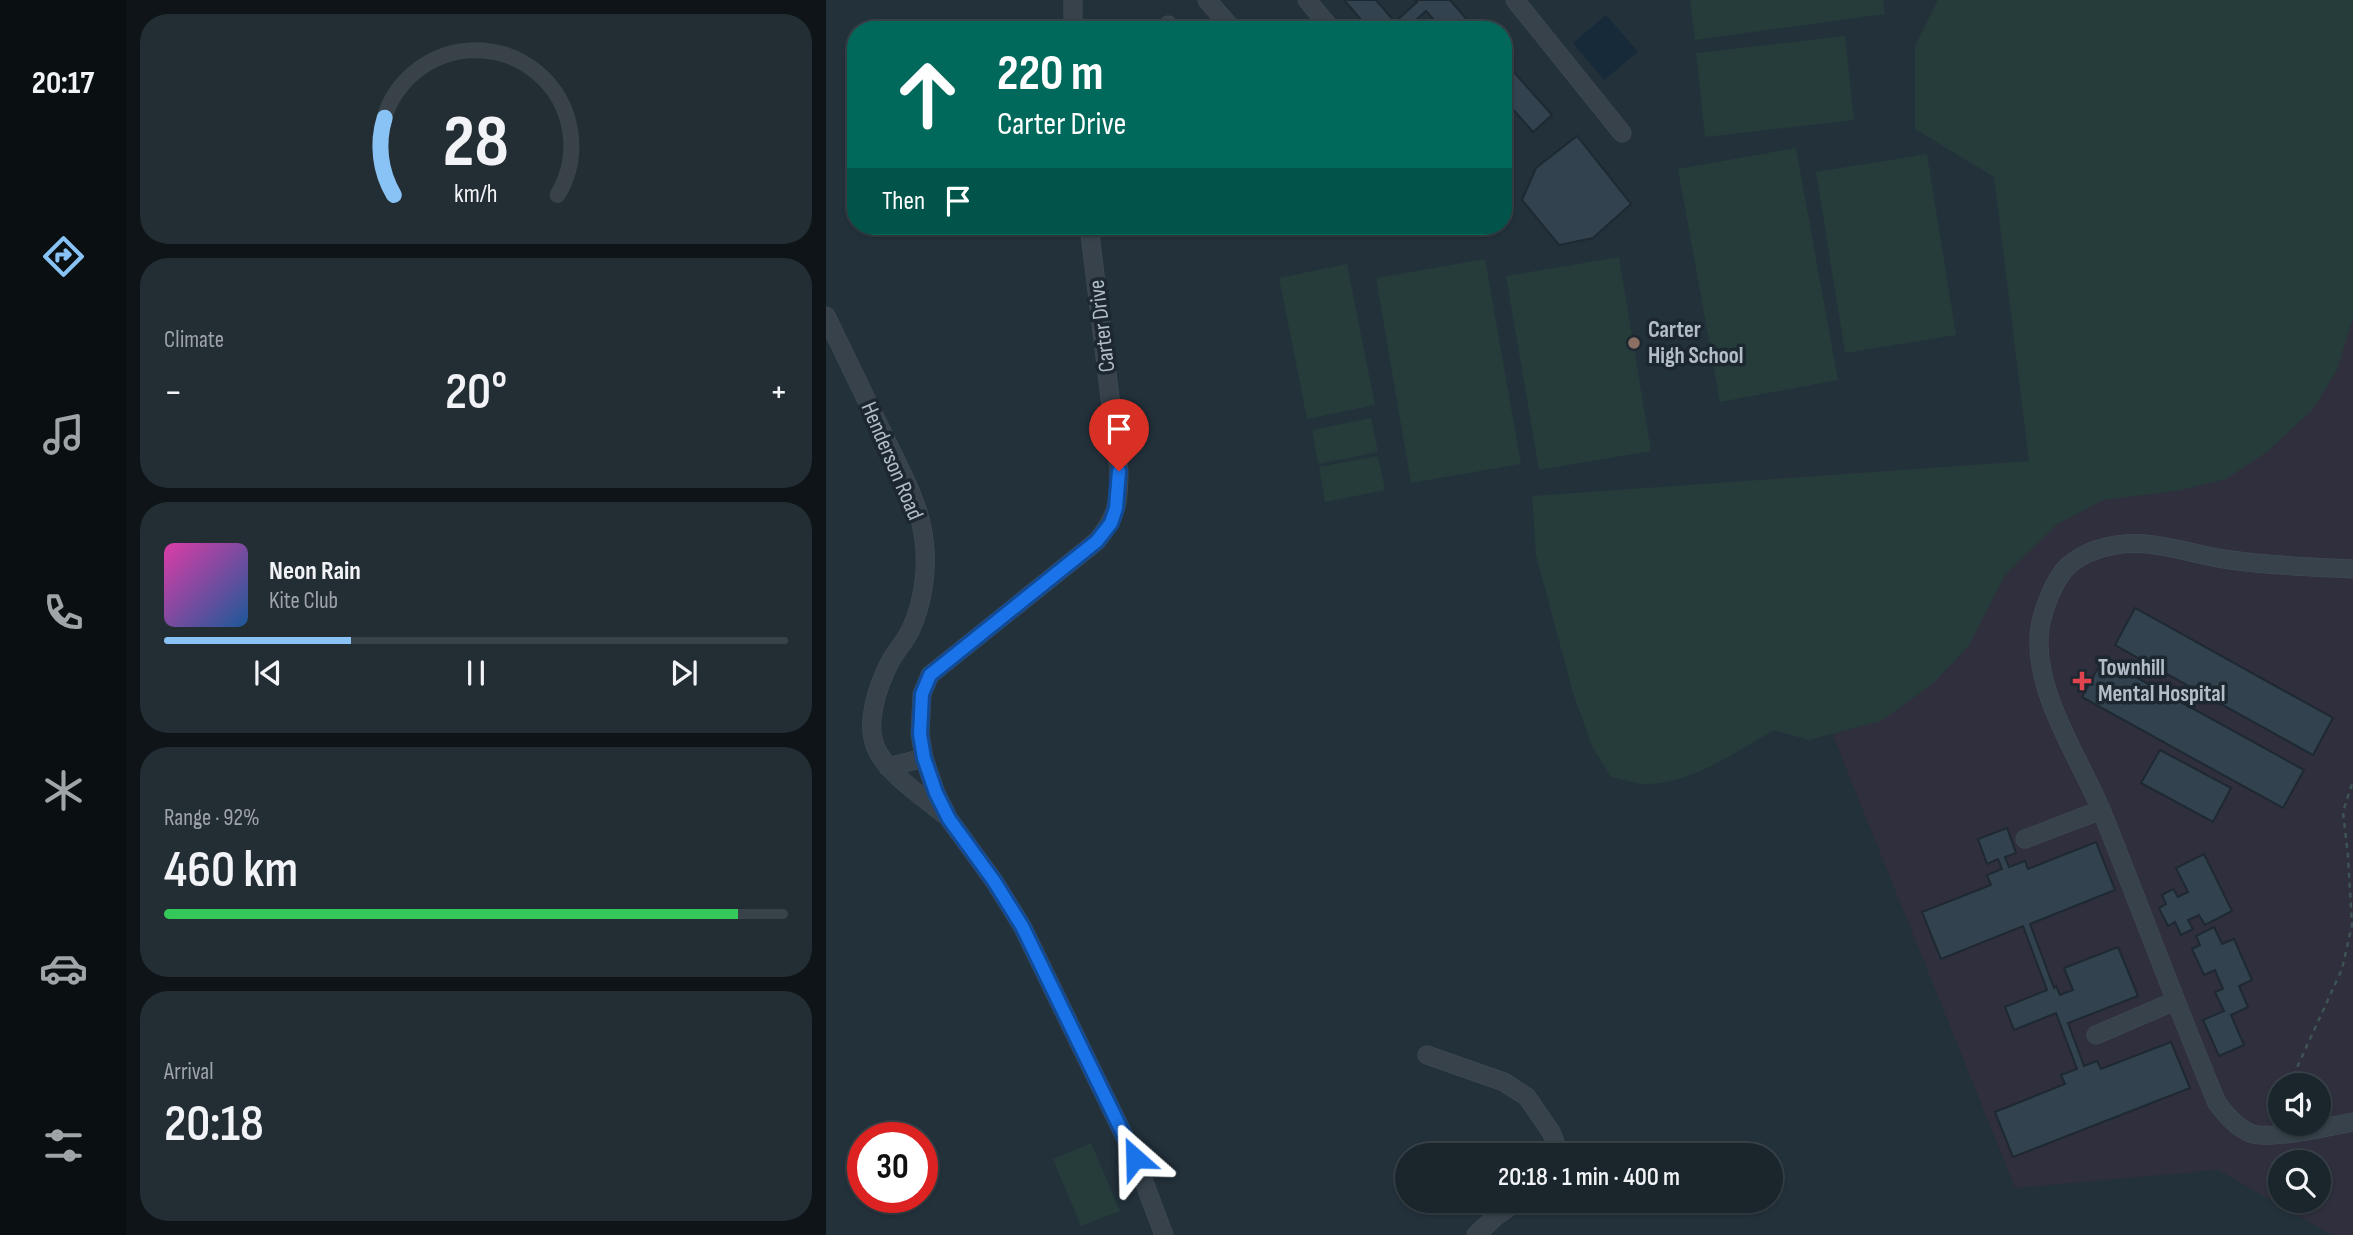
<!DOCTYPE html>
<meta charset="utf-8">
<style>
body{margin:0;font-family:"Sofia Sans Condensed",sans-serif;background:#232d34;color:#f1f3f6;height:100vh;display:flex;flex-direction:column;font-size:26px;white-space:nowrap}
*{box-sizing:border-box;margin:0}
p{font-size:23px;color:#9fa5a9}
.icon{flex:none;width:38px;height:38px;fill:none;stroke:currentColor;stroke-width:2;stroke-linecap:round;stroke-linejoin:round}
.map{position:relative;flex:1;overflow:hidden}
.drawer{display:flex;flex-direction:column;gap:14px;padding:14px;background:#0e1418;width:700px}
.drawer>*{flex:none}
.hud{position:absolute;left:21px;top:21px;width:665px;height:214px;border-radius:28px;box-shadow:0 2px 5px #0004,0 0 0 2px #384248;background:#00695c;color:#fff;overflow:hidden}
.fabs{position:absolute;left:1442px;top:1073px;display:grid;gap:14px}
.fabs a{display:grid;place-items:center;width:63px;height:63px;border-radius:50%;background:#1a252c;box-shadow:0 2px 5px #0004,0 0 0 2px #384248;font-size:35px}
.speed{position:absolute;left:21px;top:1122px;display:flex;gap:14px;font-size:35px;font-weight:700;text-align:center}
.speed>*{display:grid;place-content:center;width:91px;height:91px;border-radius:50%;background:#1a252c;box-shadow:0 2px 5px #0004,0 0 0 2px #384248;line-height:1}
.speed .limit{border:10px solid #d22;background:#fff;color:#111}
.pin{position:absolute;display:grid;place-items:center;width:60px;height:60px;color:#fff;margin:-72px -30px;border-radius:50% 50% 50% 0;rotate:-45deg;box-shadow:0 0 7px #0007}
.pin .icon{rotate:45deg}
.me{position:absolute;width:77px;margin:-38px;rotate:335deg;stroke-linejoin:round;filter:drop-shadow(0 0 5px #0008)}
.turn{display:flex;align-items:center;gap:24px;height:147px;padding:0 35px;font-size:32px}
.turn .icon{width:91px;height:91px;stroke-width:2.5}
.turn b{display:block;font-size:49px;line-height:60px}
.then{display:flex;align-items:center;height:66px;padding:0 35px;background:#0003;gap:14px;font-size:26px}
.big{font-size:52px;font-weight:600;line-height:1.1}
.drawer .widget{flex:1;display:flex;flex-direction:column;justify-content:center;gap:10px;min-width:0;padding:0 24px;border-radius:28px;background:#232d34}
.drawer .dial{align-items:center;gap:0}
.dial svg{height:182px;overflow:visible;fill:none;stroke:#384248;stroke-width:7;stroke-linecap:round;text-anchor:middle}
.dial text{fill:#f1f3f6;stroke:none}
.song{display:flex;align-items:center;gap:21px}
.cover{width:84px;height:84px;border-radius:10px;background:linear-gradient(135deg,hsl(320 70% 55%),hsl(210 70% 35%))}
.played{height:7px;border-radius:4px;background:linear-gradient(90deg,#89c3f5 30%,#384248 30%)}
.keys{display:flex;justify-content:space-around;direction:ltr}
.heat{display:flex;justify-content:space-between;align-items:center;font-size:38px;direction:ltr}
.charge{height:10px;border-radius:5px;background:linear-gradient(90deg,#34c759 92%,#384248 0)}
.trip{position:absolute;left:569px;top:1143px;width:388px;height:70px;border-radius:35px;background:#1a252c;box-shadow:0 2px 5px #0004,0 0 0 2px #384248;font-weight:600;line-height:70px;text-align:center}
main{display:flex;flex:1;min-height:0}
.menu{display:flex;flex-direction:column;width:126px;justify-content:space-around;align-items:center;background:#0a0f12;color:#9fa5a9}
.menu .icon{width:49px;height:49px}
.menu .active{color:#89c3f5}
.menu b{font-size:32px;color:#f1f3f6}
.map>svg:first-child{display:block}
.medical{fill:#2f2f3d;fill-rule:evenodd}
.green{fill:#253c3b}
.water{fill:#172a39}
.building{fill:#32434f;stroke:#1e2932;stroke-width:2}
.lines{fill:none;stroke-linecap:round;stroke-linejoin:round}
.minor-casing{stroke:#434e57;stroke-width:19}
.path{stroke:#3e5453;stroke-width:2.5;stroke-dasharray:5 5;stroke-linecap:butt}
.minor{stroke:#37424b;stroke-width:18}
.route-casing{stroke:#114b97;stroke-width:18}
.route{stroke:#1a73e8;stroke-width:12}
.education-dot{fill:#8d6e63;stroke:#1c2730;stroke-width:2.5}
.health-dot{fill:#e0444e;stroke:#1c2730;stroke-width:2.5}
.labels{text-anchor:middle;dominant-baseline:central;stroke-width:7;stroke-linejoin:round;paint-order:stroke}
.street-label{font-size:23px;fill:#b2bdc7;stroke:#1c2730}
.poi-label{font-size:23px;font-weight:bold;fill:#b2bdc7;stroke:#1c2730;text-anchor:start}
</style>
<main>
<nav class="menu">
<b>20:17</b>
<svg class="icon active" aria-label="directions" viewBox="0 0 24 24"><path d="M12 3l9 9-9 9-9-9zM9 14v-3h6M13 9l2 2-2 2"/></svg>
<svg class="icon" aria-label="music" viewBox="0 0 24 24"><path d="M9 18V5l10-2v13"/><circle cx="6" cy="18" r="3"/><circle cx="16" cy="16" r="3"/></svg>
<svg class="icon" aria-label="phone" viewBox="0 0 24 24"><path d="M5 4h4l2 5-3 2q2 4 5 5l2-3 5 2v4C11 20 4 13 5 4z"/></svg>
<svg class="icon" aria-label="climate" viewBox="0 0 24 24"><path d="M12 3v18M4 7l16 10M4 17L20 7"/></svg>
<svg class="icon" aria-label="car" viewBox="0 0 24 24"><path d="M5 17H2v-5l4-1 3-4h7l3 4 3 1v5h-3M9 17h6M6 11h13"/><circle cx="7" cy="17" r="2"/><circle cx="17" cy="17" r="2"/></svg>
<svg class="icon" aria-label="filters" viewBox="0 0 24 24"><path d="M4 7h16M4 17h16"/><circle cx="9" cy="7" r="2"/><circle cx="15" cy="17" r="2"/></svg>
</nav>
<section class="drawer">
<div class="widget dial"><svg viewBox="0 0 100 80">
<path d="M14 69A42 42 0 1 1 86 69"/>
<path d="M14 69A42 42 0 0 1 10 35" stroke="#89c3f5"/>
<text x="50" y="56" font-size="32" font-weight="700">28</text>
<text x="50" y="72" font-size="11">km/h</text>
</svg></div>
<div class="widget"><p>Climate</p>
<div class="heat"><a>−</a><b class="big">20°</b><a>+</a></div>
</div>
<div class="widget">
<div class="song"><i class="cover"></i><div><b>Neon Rain</b><p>Kite Club</p></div></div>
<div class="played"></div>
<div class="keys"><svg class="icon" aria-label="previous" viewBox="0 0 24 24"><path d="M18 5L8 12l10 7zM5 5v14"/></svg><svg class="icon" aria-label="pause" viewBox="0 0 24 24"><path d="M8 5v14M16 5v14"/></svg><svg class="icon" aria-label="next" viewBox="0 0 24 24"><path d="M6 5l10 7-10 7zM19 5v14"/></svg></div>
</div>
<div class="widget"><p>Range · 92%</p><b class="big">460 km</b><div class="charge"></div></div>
<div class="widget"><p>Arrival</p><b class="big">20:18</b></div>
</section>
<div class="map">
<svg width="1527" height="1235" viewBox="0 0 1527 1235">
<rect width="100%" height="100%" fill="#23313b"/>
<!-- medical -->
<path class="medical" d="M1112,0H1527V1235H1506L1392,1170L1189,1188L949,591L940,479L1203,461L1168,177L1089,129V46ZM1454,1085H1493V1124H1454ZM1454,1162H1493V1200H1454Z"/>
<!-- green -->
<g class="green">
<polygon points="864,0 1057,0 1059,14 869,40"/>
<path d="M1112,0H1527V318L1511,370L1487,409L1441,452L1400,479L1350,491L1277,500L1230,525L1179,575L1142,647L1105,685L1055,721L983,740L948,730C910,752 868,782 823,784C811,785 797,779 785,777L766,746L747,693L710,555L706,496L1203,461L1168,177L1089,129V46Z"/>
<polygon points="1019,36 1028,120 879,137 870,53"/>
<polygon points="970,148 1012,380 894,402 852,169"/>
<polygon points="1101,154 1130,335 1019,353 990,172"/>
<polygon points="793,257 825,451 713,470 680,276"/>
<polygon points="659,259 695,464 585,483 550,278"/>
<polygon points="521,264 549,405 481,419 453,278"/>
<polygon points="545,418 552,452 492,464 486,430"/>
<polygon points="552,456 559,490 499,502 493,467"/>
<polygon points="265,1143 294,1211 255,1226 227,1159"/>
</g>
<!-- water -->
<polygon class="water" points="780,15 812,52 778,80 747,43"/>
<!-- building -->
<g class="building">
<polygon points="518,0 550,0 569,22 591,2 589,0 624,0 650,30 617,30 600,11 579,30 544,30"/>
<polygon points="677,60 726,115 707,132 677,98"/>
<polygon points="751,136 805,204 767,238 733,245 696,200 710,168"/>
<polygon points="1309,608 1507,718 1487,755 1289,645"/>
<polygon points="1277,659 1478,770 1457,808 1256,697"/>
<polygon points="1334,750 1405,788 1387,822 1315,783"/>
<polygon points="1181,828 1190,853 1179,857 1183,867 1199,861 1202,869 1270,842 1289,890 1204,924 1228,988 1230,986 1234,995 1247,990 1238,968 1292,947 1312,996 1242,1023 1258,1066 1271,1061 1275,1069 1345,1042 1364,1088 1187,1157 1169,1112 1239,1084 1235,1075 1251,1069 1230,1013 1188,1030 1179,1007 1221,990 1197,926 1115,959 1096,912 1165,885 1161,875 1176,869 1172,859 1161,864 1152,839"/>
<polygon points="1378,854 1406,911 1379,925 1373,915 1362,920 1367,929 1355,935 1349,922 1342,926 1333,908 1340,904 1336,895 1347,889 1352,897 1362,892 1350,868"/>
<polygon points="1388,927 1396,944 1408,939 1426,980 1413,986 1422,1007 1405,1015 1418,1045 1393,1056 1377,1020 1398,1011 1389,992 1397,989 1389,970 1378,975 1366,949 1374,945 1370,936"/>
</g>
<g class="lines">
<!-- minor casing -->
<g class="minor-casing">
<g id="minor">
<polyline points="381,0 407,30"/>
<polyline points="481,0 506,30"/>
<polyline points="689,0 796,133"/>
<polyline points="342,25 344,30"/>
<polyline points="247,30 247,0"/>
<path d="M263,226L293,471C293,503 291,516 271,541L104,675L96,694L94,734L98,758L110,793L123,819L168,881L196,926L309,1158L338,1235"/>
<path d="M0,316C19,356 39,396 58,436C74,469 94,504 98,540C102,568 97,603 85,629C80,640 71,650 65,660C52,685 37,726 52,752C64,775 97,797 118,814"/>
<path d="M1527,569C1487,567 1445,566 1405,560C1358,554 1318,533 1270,550C1261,553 1249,560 1242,566C1227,580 1213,618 1213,639C1211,697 1254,759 1276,812C1315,909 1351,1007 1391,1103C1400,1115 1410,1127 1424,1133C1444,1141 1503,1126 1527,1122"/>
<polyline points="62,767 98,758"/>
<polyline points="1199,839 1275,810"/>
<polyline points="1270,1035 1349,1001"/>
<polyline points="601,1055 678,1082 701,1097 725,1132 729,1142 727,1155"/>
<polyline points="650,1235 669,1217 693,1200"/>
</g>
</g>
<!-- path -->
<g class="path">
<polyline points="1463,1085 1516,969 1526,925 1522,856 1517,812 1527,781"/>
<polyline points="1449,1119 1454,1103"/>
</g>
<!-- minor -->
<use href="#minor" class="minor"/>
</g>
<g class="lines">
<!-- route casing -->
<g class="route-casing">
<polyline id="route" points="293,471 290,508 285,523 271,541 104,675 96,694 94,734 98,758 110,793 123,819 168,881 196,926 309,1158"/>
</g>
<!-- route -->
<use href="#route" class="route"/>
</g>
<!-- markers -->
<circle class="education-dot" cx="808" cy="343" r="7"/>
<path class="health-dot" d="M1252.5 670.5h7v7h7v7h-7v7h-7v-7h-7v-7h7z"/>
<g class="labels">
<!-- street labels -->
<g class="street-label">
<text transform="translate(276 326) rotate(-97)">Carter Drive</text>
<text transform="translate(66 461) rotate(67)">Henderson Road</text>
</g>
<!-- poi labels -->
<g class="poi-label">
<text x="822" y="330">Carter<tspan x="822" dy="26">High School</tspan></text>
<text x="1272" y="668">Townhill<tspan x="1272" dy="26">Mental Hospital</tspan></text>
</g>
</g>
</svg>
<div class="fabs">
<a><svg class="icon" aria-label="sound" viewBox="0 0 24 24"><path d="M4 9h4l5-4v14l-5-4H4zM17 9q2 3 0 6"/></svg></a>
<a><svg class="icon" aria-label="search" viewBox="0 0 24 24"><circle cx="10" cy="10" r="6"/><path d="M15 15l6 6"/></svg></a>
</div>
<div class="speed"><div class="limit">30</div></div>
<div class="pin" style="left:293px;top:471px;background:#d93025"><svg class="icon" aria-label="arrive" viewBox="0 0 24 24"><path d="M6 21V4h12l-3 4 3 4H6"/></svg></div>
<svg class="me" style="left:309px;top:1158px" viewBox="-20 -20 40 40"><path d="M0-17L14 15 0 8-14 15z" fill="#1a73e8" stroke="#fff" stroke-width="4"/></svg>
<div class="trip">20:18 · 1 min · 400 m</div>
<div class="hud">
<div class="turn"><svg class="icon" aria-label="ahead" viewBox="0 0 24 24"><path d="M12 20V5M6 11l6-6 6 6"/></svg><div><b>220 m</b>Carter Drive</div></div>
<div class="then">Then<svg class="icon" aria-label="arrive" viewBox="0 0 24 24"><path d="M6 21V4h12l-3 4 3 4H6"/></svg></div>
</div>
</div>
</main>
